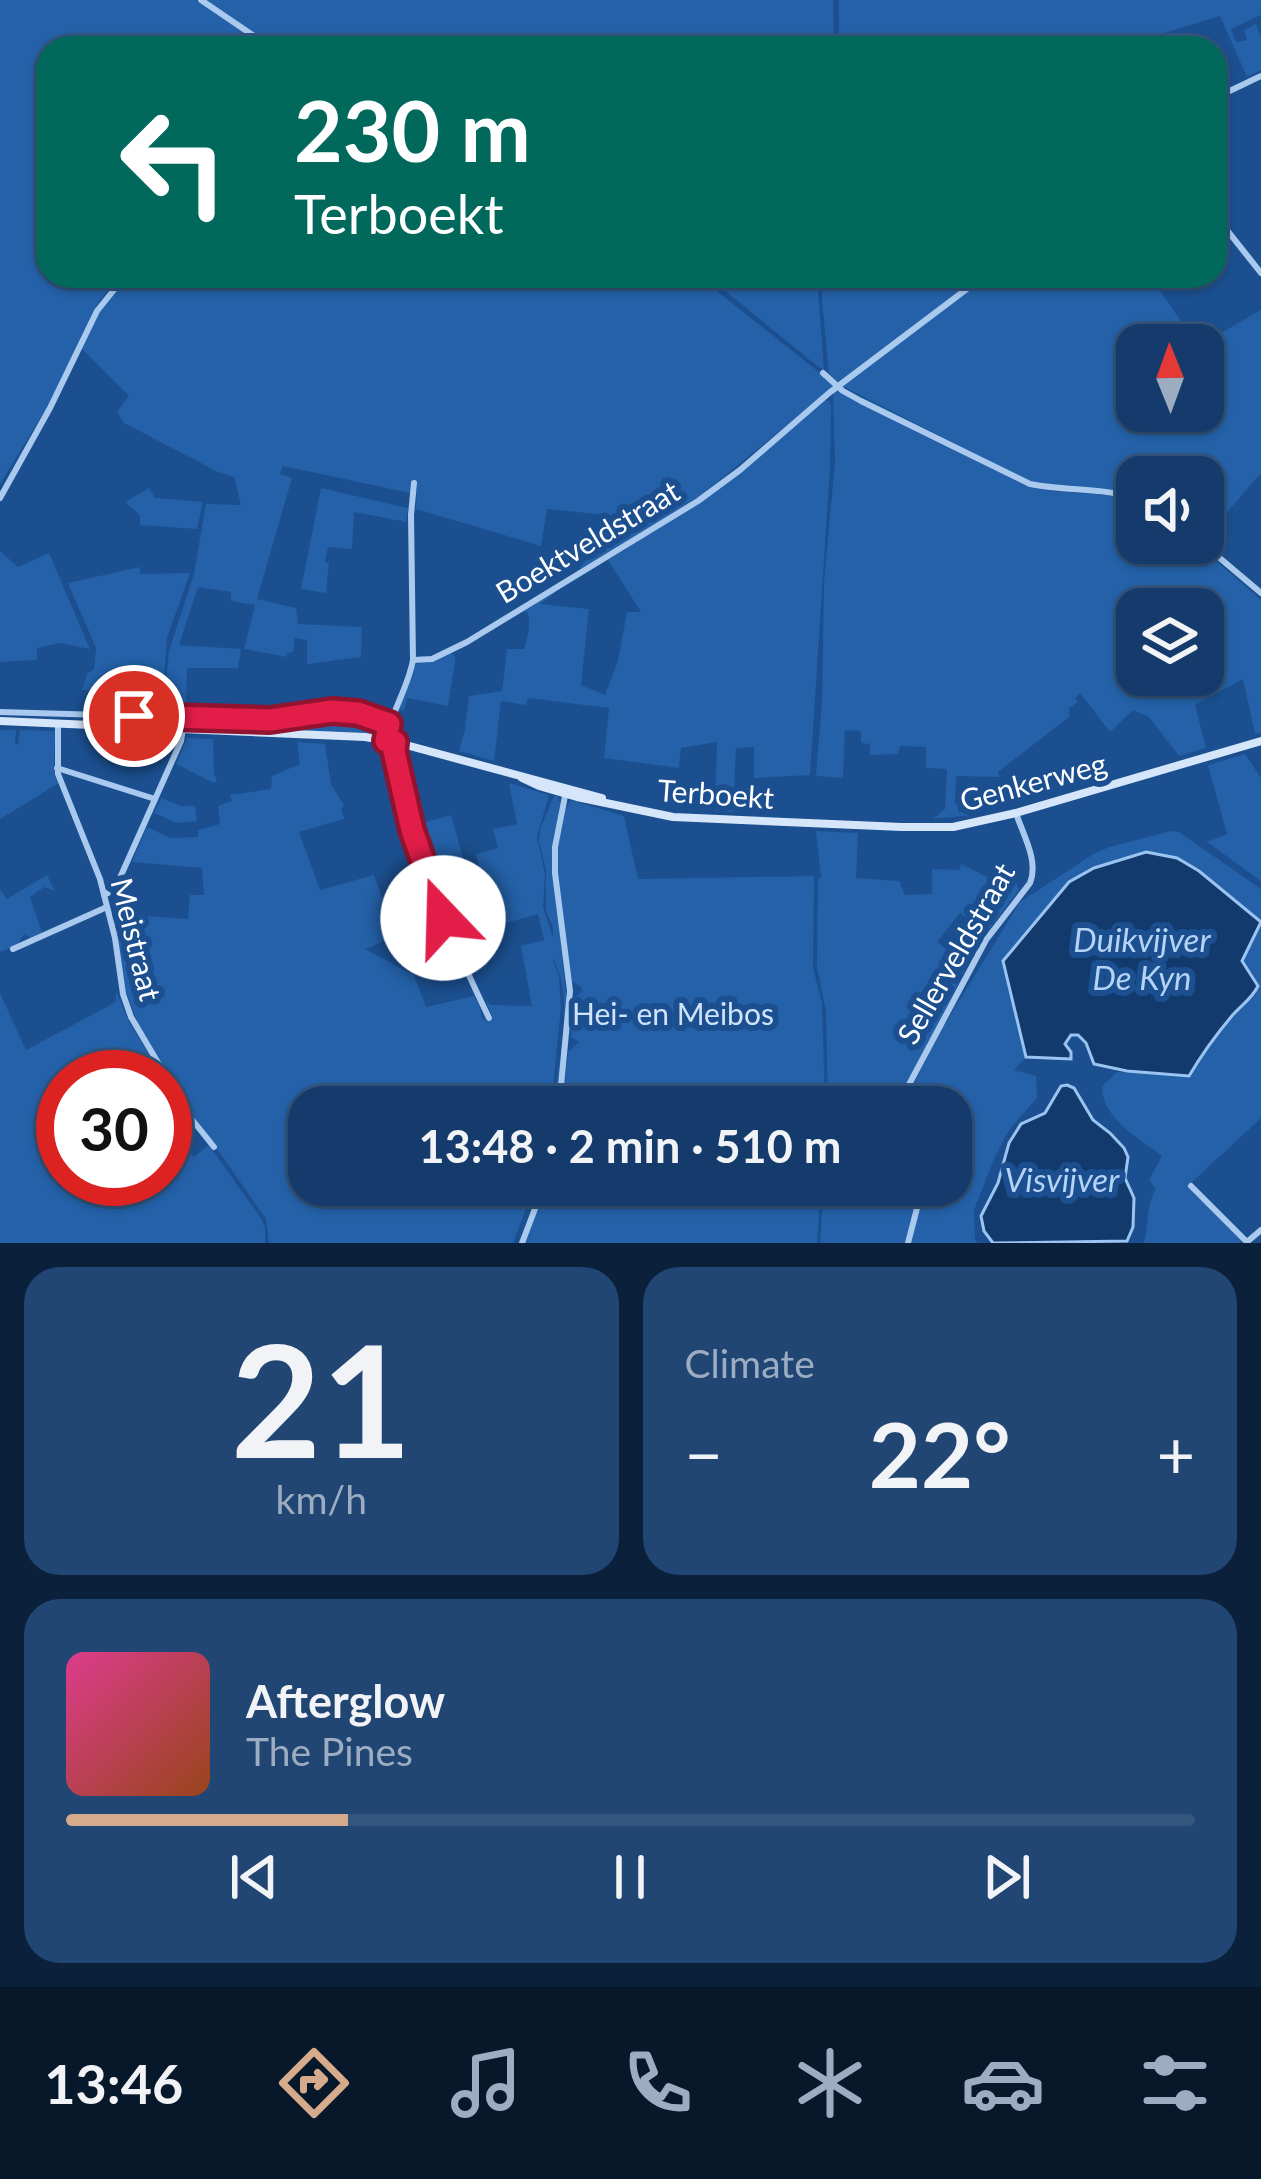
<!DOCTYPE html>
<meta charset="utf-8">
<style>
body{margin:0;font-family:Lato,sans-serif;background:#214673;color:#f1f3f6;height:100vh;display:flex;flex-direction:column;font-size:45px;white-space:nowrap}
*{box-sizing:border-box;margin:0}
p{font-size:39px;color:#9dadc1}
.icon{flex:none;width:66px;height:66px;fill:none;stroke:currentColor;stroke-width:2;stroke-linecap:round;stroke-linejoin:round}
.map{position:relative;height:1243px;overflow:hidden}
.sheet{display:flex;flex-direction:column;gap:24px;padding:24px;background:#0b203b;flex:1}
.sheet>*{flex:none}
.banner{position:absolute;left:36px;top:36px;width:1191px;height:252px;border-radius:36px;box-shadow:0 3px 9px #0004,0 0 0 3px #33557e;background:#00695c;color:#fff;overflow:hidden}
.needle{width:78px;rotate:359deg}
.tools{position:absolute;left:1116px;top:324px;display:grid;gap:24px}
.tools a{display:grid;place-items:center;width:108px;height:108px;border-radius:24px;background:#143b6b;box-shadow:0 3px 9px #0004,0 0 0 3px #33557e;font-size:60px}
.speed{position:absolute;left:36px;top:1050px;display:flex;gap:24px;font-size:60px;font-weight:700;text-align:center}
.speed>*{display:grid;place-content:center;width:156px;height:156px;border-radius:50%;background:#143b6b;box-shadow:0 3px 9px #0004,0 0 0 3px #33557e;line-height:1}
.speed .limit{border:18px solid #d22;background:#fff;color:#111}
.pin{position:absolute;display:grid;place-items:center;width:102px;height:102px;color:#fff;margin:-51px;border:6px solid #fff;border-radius:50%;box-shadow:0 3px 12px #0007}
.me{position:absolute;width:132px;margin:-66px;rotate:339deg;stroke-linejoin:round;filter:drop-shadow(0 0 9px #0008)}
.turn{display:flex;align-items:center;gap:42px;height:252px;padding:0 60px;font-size:54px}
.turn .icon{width:156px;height:156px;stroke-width:2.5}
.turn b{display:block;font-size:84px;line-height:102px}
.big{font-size:90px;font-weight:700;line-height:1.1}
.sheet .tile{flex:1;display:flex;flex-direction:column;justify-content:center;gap:18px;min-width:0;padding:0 42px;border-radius:36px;background:#214673}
.sheet .dial{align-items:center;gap:0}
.dial b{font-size:156px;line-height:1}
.song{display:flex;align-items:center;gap:36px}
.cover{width:144px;height:144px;border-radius:18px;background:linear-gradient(135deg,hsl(330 70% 55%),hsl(20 70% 35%))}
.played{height:12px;border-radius:6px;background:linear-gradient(90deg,#d6ab8b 25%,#33557e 25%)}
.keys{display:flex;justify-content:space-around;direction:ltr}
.heat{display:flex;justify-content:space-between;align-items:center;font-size:66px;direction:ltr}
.sheet .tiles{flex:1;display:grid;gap:24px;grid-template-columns:1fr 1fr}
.tile:last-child{grid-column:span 2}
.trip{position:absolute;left:288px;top:1086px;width:684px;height:120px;border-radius:36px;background:#143b6b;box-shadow:0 3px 9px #0004,0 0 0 3px #33557e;font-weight:700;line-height:120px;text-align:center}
.menu{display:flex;height:192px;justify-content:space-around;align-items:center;background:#08182b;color:#9dadc1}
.menu .icon{width:84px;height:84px}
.menu .current{color:#d6ab8b}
.menu b{font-size:54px;color:#f1f3f6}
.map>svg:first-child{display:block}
.green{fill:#2461a8;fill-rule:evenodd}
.water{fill:#123a6d;stroke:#9cc4f0;stroke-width:3}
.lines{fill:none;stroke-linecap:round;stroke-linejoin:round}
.minor{stroke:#a9c9ee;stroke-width:6}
.secondary{stroke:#d6e6fa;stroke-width:8}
.route-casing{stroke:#92132f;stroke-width:30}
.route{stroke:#e11d48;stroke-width:21}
.labels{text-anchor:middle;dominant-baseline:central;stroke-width:12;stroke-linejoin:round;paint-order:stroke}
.street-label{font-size:30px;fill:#fff;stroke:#1b4f8f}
.park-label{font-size:30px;fill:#cfe3fa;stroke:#1b4f8f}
.water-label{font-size:33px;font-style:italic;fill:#b5d3f5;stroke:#1b4f8f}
</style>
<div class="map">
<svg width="1261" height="1243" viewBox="0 0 1261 1243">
<rect width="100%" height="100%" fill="#1b4f8f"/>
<!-- green -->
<g class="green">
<polygon points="0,0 196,0 248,35 247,48 48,48 48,276 121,276 99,301 49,404 0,484"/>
<polygon points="206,0 833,0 834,48 297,48 255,33"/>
<polygon points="839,0 1261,0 1261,15 1231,29 1236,42 1247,40 1244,30 1256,24 1261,37 1261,70 1247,77 1220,16 1158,35 1162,48 1127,48 1120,33 1105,38 1109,48 839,48"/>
<polygon points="128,276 698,276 834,384 834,387 700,496 581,569 579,565 640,528 636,518 547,509 541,546 416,509 417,485 411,484 410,493 283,466 280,474 292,478 257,599 296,608 298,624 362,627 361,657 307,664 307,640 295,638 293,652 287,653 287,657 244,649 255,605 231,601 231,592 198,587 179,645 241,649 238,668 187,668 186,715 163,714 169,651 194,574 206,504 241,505 234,477 218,472 124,423 117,412 129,396 81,348 98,313"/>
<polygon points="707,276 817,276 824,370 816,365"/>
<path d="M823,276H1150L1189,333L1198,327L1207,341L1261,310V473L1203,540V477H1137V494L1031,482L846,388L829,374L822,301ZM1137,345H1203V411H1137Z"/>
<path d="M837,390L1026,486C1062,496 1101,490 1137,501V543H1200L1199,546L1261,600V733L1255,734L1243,679L1195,705L1206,748L1179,756L1149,717L1133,710L1110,732L1080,693L1075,698L1078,702L1069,708V717L998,772L1000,777L956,776L955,804L958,805V812H972V815L933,819L945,809L947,769L926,768V747L900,746L898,754L870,755V744L861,743V731L845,730L843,778L816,776L822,702L824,583L835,461L833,395ZM1137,609H1203V675H1137Z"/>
<path d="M824,400L829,401L831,406L830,468L810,775L754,778V747L736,748L733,812L715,811L717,742L681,748L679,768L604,758L609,708L528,698L526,705L501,701L494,761L459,751L465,729L469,696L502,691L507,649H524C527,639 532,621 527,612L522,611L555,591L556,592L540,604L589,609L581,685L605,695L618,661L627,612H641L608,560L706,498Z"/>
<polygon points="149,488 155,498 203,502 197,529 140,525 140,515 125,502"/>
<polygon points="321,488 408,508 406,522 354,512 352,549 328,547 325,562 329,563 326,593 301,589"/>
<polygon points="0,551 18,567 49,553 90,649 60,643 37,648 37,660 0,662"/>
<polygon points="140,567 140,574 190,573 167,638 164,678 132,677 129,693 82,690 87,674 94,669 96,648 68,583"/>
<polygon points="451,653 455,656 455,661 448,706 407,698 404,711 398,709 416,664"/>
<path d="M350,713L386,726L385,733L378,736L292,730C307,713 329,714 350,713Z"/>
<polygon points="0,730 16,730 15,743 18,745 20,730 55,731 54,766 59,783 0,819"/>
<polygon points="187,738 213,739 214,774 217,781 214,783 176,764"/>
<path d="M297,742L325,744L331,784L344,806L341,809L344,819L299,832L320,890L374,875L396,936L365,949L414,975L426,1007L474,996L480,1007L482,1018L488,1022L493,1019L486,1001L491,1005L532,1006L521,946L544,940L538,914L492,927L474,882L482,879L476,854L498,848L493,829L517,824L509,783L549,795L537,837L545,874L543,907L553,938V927L546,911V870L539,841L541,827L554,796H558L560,803L552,858L567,1005L556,1107H553C558,1064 576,994 552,958L559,976L561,1007L551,1107H309V1185H535L513,1243H269L266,1219L178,1093L140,1029L125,990L114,914L188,919L190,895H204L202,868L132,862L147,827L170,838L198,837V830L220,824L218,806L232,801L230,795L271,789L272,776L300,764Z"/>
<polygon points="1245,754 1261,778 1261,881 1207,842 1227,834 1208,765"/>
<polygon points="161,798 181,806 195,806 197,821 177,823 154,813"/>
<path d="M571,800L624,816L638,879L814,876L813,968L822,1003L825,1107H562L568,1052L579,1042L571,1037L573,998L582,992L581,987L571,981C566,936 542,836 571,800Z"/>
<polygon points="451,815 470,883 437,893 423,857 415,825"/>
<polygon points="816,831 858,833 856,878 899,881 905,895 932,894 932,869 960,870 961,864 989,878 1007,860 1019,890 987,932 960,913 937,942 968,964 896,1107 828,1107 826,1012 817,966 818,879 821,877"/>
<path d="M1171,831L1179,832L1261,889V1118L1189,1185L1241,1239V1243H1144C1149,1225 1146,1205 1156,1189L1149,1180L1162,1156C1139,1138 1101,1118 1102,1086L1117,1072L1189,1076C1207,1045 1229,1017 1256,994L1146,852L1094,868L1069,882L1003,961L1026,1057L1014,1070L1036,1076L1037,1098L1009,1130L994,1159L974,1210L975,1240L978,1243H820L824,1185H951V1107H902L940,1032L1020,902L1092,855L1109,847Z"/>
<polygon points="47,875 55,891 44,887 30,897 42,933 31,938 24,934 17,945 0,952 0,889 7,899"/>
<polygon points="116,991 129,1022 163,1077 63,1077 63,1179 165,1179 165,1121 194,1157 209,1145 260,1217 265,1227 265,1243 0,1243 0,993 26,1050 116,1002"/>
<polygon points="546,1185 821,1185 817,1243 525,1243"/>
</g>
<!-- water -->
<g class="water">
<path d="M1146,852L1177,858L1199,871L1261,922L1242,961L1258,986C1252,999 1240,1006 1231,1017C1215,1036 1202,1054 1189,1076L1127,1071L1094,1064L1086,1043L1078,1035H1071L1065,1044L1071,1052V1059L1026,1057L1003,961L1069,882L1094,868Z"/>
<polygon points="1067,1085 1074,1088 1093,1120 1110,1133 1124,1148 1128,1157 1125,1178 1134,1198 1133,1227 1127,1241 993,1243 984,1231 981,1216 998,1183 1009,1143 1021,1124 1045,1113 1061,1086"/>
</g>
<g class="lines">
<!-- minor -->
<g class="minor">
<polyline points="201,0 254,36 250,48"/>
<polyline points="1215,98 1261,76"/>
<polyline points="1215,215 1261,273"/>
<path d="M823,373L843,391L861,401L1030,484C1065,491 1103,488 1137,498"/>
<polyline points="0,498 50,408 97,311 125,276"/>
<polyline points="1202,543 1261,593"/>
<polyline points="413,660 432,659 467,642 698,501 740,470 829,393 984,276"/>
<polyline points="0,712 270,720 332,711 358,713 389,723"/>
<polyline points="58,724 58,774 100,879 115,938 123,994 131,1017 190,1117 214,1147"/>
<path d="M386,741C391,712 408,688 413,660L411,515L414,483"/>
<path d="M395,742C393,761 400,780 404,798C423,875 455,947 489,1018"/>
<polyline points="57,768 155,799"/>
<polyline points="104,895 115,889 181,741 183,729"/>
<polyline points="13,949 107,907"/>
<polyline points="559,1107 570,991 555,873 555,847 566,791"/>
<path d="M897,1107L986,940L1030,883C1039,861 1023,835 1016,813"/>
<polyline points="1191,1186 1247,1242"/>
<polyline points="1248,1241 1261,1230"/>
<polyline points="522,1243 544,1185"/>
<polyline points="908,1243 923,1185"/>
</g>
<!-- secondary -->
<g class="secondary">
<polyline points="0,721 365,737 395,742 602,798"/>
<polyline points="522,778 539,786 577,797 673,817 902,827 953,827 1016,813 1261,741"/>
</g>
</g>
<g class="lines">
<!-- route casing -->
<g class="route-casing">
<polyline id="route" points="134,716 270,720 332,711 358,713 389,724 386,741 395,742 394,751 412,830 443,918"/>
</g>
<!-- route -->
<use href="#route" class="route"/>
</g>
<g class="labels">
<!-- street labels -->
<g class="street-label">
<text transform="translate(587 541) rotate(-31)">Boektveldstraat</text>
<text transform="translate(1033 781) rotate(-15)">Genkerweg</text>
<text transform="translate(716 793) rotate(4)">Terboekt</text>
<text transform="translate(137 939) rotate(76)">Meistraat</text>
<text transform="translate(955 953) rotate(-60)">Sellerveldstraat</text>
</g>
<!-- park labels -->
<g class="park-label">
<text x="673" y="1013">Hei- en Meibos</text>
</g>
<!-- water labels -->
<g class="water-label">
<text x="1142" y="939">Duikvijver<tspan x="1142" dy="38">De Kyn</tspan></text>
<text x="1062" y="1179">Visvijver</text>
</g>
</g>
</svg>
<div class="tools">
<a><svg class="needle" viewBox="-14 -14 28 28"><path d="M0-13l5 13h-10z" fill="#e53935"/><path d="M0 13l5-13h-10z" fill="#9dadc1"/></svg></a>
<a><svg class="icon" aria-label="sound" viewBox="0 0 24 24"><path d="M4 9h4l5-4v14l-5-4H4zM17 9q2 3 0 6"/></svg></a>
<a><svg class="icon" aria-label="layers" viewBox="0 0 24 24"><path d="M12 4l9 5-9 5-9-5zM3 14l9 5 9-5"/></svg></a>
</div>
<div class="speed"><div class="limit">30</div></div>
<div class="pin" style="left:134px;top:716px;background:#d93025"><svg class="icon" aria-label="arrive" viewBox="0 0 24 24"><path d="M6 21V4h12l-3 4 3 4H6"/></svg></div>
<svg class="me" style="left:443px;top:918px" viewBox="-20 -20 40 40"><circle r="19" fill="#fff"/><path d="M0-13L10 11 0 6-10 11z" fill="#e11d48"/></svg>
<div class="trip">13:48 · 2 min · 510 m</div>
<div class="banner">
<div class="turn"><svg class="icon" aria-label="left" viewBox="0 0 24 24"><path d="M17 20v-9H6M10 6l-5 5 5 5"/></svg><div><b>230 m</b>Terboekt</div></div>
</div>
</div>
<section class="sheet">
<div class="tiles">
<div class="tile dial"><b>21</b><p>km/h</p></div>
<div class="tile"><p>Climate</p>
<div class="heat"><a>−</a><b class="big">22°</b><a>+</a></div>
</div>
<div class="tile">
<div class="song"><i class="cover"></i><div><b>Afterglow</b><p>The Pines</p></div></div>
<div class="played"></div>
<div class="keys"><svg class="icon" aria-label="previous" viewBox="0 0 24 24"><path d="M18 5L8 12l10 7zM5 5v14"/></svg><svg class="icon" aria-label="pause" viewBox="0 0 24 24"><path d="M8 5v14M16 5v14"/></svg><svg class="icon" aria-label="next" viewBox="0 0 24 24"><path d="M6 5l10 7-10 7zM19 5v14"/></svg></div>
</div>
</div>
</section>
<nav class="menu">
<b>13:46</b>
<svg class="icon current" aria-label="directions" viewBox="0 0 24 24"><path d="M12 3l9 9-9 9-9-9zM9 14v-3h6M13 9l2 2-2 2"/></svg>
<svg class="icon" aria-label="music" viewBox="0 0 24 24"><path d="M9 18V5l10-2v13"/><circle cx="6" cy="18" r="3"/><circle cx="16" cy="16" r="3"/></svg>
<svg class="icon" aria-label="phone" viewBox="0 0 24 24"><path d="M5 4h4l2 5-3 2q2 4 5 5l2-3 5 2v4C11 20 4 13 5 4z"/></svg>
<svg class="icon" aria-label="climate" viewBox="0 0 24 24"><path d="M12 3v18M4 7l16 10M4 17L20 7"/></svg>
<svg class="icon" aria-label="car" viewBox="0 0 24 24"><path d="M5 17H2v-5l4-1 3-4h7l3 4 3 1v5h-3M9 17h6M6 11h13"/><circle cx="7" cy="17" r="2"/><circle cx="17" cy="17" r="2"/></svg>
<svg class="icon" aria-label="filters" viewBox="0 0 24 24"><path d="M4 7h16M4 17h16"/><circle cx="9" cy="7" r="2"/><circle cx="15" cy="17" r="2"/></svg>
</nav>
